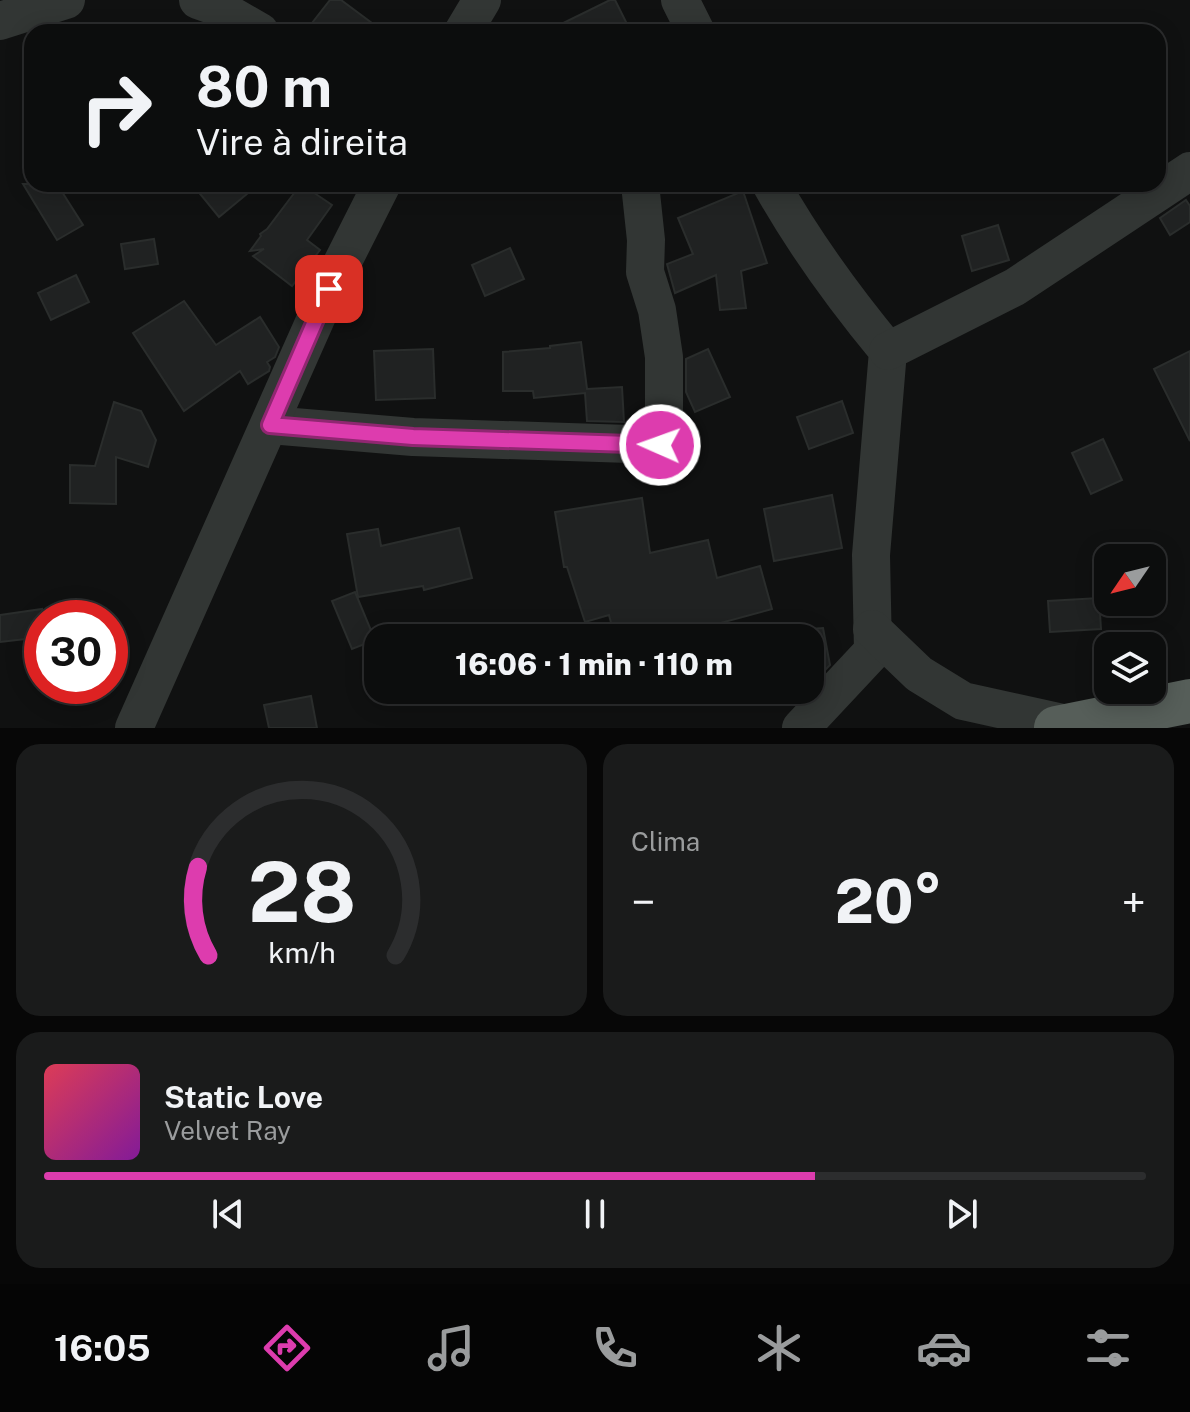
<!DOCTYPE html>
<html lang="pt">
<meta charset="utf-8">
<style>
body{margin:0;font-family:"Public Sans",sans-serif;background:#1a1b1b;color:#f1f3f6;height:100vh;display:flex;flex-direction:column;font-size:30px;white-space:nowrap}
*{box-sizing:border-box;margin:0}
p{font-size:26px;color:#9a9c9d}
.icon{flex:none;width:44px;height:44px;fill:none;stroke:currentColor;stroke-width:2;stroke-linecap:round;stroke-linejoin:round}
.map{position:relative;height:728px;overflow:hidden}
.panel{display:flex;flex-direction:column;gap:16px;padding:16px;background:#070707;flex:1}
.panel>*{flex:none}
.top-card{position:absolute;left:24px;top:24px;width:1142px;height:168px;border-radius:24px;box-shadow:0 4px 20px #0003,0 0 0 2px #2c2d2e;background:#0c0d0d;color:#f1f3f6;overflow:hidden}
.needle{width:52px;rotate:235deg}
.buttons{position:absolute;left:1094px;top:544px;display:grid;gap:16px}
.buttons a{display:grid;place-items:center;width:72px;height:72px;border-radius:16px;background:#0c0d0d;box-shadow:0 4px 20px #0003,0 0 0 2px #2c2d2e;font-size:40px}
.speed{position:absolute;left:24px;top:600px;display:flex;gap:16px;font-size:40px;font-weight:700;text-align:center}
.speed>*{display:grid;place-content:center;width:104px;height:104px;border-radius:50%;background:#0c0d0d;box-shadow:0 4px 20px #0003,0 0 0 2px #2c2d2e;line-height:1}
.speed .limit{border:12px solid #d22;background:#fff;color:#111}
.pin{position:absolute;display:grid;place-items:center;width:68px;height:68px;color:#fff;margin:-34px;border-radius:16px;box-shadow:0 4px 12px #0006}
.me{position:absolute;width:88px;margin:-44px;rotate:272deg;stroke-linejoin:round;filter:drop-shadow(0 0 6px #0008)}
.turn{display:flex;align-items:center;gap:28px;height:168px;padding:0 40px;font-size:36px}
.turn .icon{width:104px;height:104px;stroke-width:2.5}
.turn b{display:block;font-size:56px;line-height:68px}
.big{font-size:60px;font-weight:800;line-height:1.1}
.panel .tile{flex:1;display:flex;flex-direction:column;justify-content:center;gap:12px;min-width:0;padding:0 28px;border-radius:24px;background:#1a1b1b}
.panel .dial{align-items:center;gap:0}
.dial svg{height:208px;overflow:visible;fill:none;stroke:#2c2d2e;stroke-width:7;stroke-linecap:round;text-anchor:middle}
.dial text{fill:#f1f3f6;stroke:none}
.song{display:flex;align-items:center;gap:24px}
.cover{width:96px;height:96px;border-radius:12px;background:linear-gradient(135deg,hsl(350 70% 55%),hsl(290 70% 35%))}
.played{height:8px;border-radius:4px;background:linear-gradient(90deg,#dd3cae 70%,#2c2d2e 70%)}
.keys{display:flex;justify-content:space-around;direction:ltr}
.heat{display:flex;justify-content:space-between;align-items:center;font-size:44px;direction:ltr}
.panel .tiles{flex:1;display:grid;gap:16px;grid-template-columns:1fr 1fr}
.tile:last-child{grid-column:span 2}
.trip{position:absolute;left:364px;top:624px;width:460px;height:80px;border-radius:24px;background:#0c0d0d;box-shadow:0 4px 20px #0003,0 0 0 2px #2c2d2e;font-weight:800;line-height:80px;text-align:center}
.dock{display:flex;height:128px;justify-content:space-around;align-items:center;background:#050505;color:#9a9c9d}
.dock .icon{width:56px;height:56px}
.dock .current{color:#dd3cae}
.dock b{font-size:36px;color:#f1f3f6}
.map>svg:first-child{display:block}
.building{fill:#202222;stroke:#2a2d2c;stroke-width:2}
.lines{fill:none;stroke-linecap:round;stroke-linejoin:round}
.minor{stroke:#323634;stroke-width:38}
.trunk{stroke:#565e59;stroke-width:44}
.route-casing{stroke:#902771;stroke-width:20}
.route{stroke:#dd3cae;stroke-width:14}
</style>
<div class="map">
<svg width="1190" height="728" viewBox="0 0 1190 728">
<rect width="100%" height="100%" fill="#101111"/>
<!-- building -->
<g class="building">
<polygon points="330,0 341,0 384,32 305,32"/>
<polygon points="610,0 615,0 631,32 545,32"/>
<polygon points="23,184 57,184 83,225 57,240"/>
<polygon points="192,184 259,184 219,217"/>
<polygon points="301,184 332,205 307,240 320,250 292,286 253,256 264,249 250,251 261,236 260,234 267,229"/>
<polygon points="743,191 767,263 741,271 746,308 720,310 716,275 675,293 667,264 693,254 678,218"/>
<polygon points="1186,200 1190,206 1190,222 1170,235 1160,218"/>
<polygon points="998,225 1009,260 972,271 962,236"/>
<polygon points="154,239 158,264 125,269 121,244"/>
<polygon points="510,248 524,279 485,296 472,265"/>
<polygon points="76,275 89,302 51,320 38,293"/>
<polygon points="184,301 216,345 260,317 279,347 275,357 267,362 270,367 269,371 248,384 240,371 184,411 133,333"/>
<polygon points="581,342 587,389 622,387 624,422 587,421 585,393 534,398 533,391 503,391 503,352 550,348 550,346"/>
<polygon points="433,349 435,398 376,400 374,351"/>
<polygon points="708,349 730,397 695,412 686,392 686,359"/>
<polygon points="1190,351 1190,441 1154,369"/>
<polygon points="842,401 853,433 809,449 797,417"/>
<polygon points="114,402 141,411 156,440 148,467 116,457 116,504 70,503 70,465 95,466"/>
<polygon points="1103,439 1122,480 1091,494 1072,453"/>
<polygon points="832,495 842,548 774,561 764,509"/>
<polygon points="642,498 650,553 708,540 717,578 760,566 772,609 691,631 693,638 615,638 609,615 585,622 567,567 564,567 555,512"/>
<polygon points="459,528 472,578 424,590 423,586 358,597 347,534 378,529 381,546"/>
<polygon points="355,592 375,640 352,649 332,601"/>
<polygon points="1099,598 1101,629 1050,632 1048,601"/>
<polygon points="42,609 42,637 0,642 0,615"/>
<polygon points="823,628 830,665 810,686 810,629"/>
<polygon points="311,696 317,728 269,728 264,705"/>
</g>
<g class="lines">
<!-- minor -->
<g class="minor">
<polyline points="198,0 215,6 260,32"/>
<polyline points="680,0 696,32"/>
<polyline points="0,21 66,0"/>
<polyline points="463,32 482,0"/>
<path d="M771,184C804,243 845,299 888,351L871,555L873,651L801,728"/>
<polyline points="888,351 1015,287 1190,171"/>
<polyline points="270,425 413,437 660,445 664,422 664,357 657,310 645,272 646,240 640,184"/>
<polyline points="872,629 919,674 963,701 1072,725"/>
<polyline points="134,728 329,289 382,184"/>
</g>
<!-- trunk -->
<polyline class="trunk" points="1056,728 1190,701"/>
</g>
<g class="lines">
<!-- route casing -->
<g class="route-casing">
<polyline id="route" points="329,289 270,425 413,437 660,445"/>
</g>
<!-- route -->
<use href="#route" class="route"/>
</g>
</svg>
<div class="buttons">
<a><svg class="needle" viewBox="-14 -14 28 28"><path d="M0-13l5 13h-10z" fill="#e53935"/><path d="M0 13l5-13h-10z" fill="#9a9c9d"/></svg></a>
<a><svg class="icon" aria-label="layers" viewBox="0 0 24 24"><path d="M12 4l9 5-9 5-9-5zM3 14l9 5 9-5"/></svg></a>
</div>
<div class="speed"><div class="limit">30</div></div>
<div class="pin" style="left:329px;top:289px;background:#d93025"><svg class="icon" aria-label="arrive" viewBox="0 0 24 24"><path d="M6 21V4h12l-3 4 3 4H6"/></svg></div>
<svg class="me" style="left:660px;top:445px" viewBox="-20 -20 40 40"><circle r="17" fill="#dd3cae" stroke="#fff" stroke-width="3"/><path d="M0-11L8 9 0 5-8 9z" fill="#fff"/></svg>
<div class="trip">16:06 · 1 min · 110 m</div>
<div class="top-card">
<div class="turn"><svg class="icon" aria-label="right" viewBox="0 0 24 24"><path d="M7 20v-9h11M14 6l5 5-5 5"/></svg><div><b>80 m</b>Vire à direita</div></div>
</div>
</div>
<section class="panel">
<div class="tiles">
<div class="tile dial"><svg viewBox="0 0 100 80">
<path d="M14 69A42 42 0 1 1 86 69"/>
<path d="M14 69A42 42 0 0 1 10 35" stroke="#dd3cae"/>
<text x="50" y="56" font-size="32" font-weight="700">28</text>
<text x="50" y="72" font-size="11">km/h</text>
</svg></div>
<div class="tile"><p>Clima</p>
<div class="heat"><a>−</a><b class="big">20°</b><a>+</a></div>
</div>
<div class="tile">
<div class="song"><i class="cover"></i><div><b>Static Love</b><p>Velvet Ray</p></div></div>
<div class="played"></div>
<div class="keys"><svg class="icon" aria-label="previous" viewBox="0 0 24 24"><path d="M18 5L8 12l10 7zM5 5v14"/></svg><svg class="icon" aria-label="pause" viewBox="0 0 24 24"><path d="M8 5v14M16 5v14"/></svg><svg class="icon" aria-label="next" viewBox="0 0 24 24"><path d="M6 5l10 7-10 7zM19 5v14"/></svg></div>
</div>
</div>
</section>
<nav class="dock">
<b>16:05</b>
<svg class="icon current" aria-label="directions" viewBox="0 0 24 24"><path d="M12 3l9 9-9 9-9-9zM9 14v-3h6M13 9l2 2-2 2"/></svg>
<svg class="icon" aria-label="music" viewBox="0 0 24 24"><path d="M9 18V5l10-2v13"/><circle cx="6" cy="18" r="3"/><circle cx="16" cy="16" r="3"/></svg>
<svg class="icon" aria-label="phone" viewBox="0 0 24 24"><path d="M5 4h4l2 5-3 2q2 4 5 5l2-3 5 2v4C11 20 4 13 5 4z"/></svg>
<svg class="icon" aria-label="climate" viewBox="0 0 24 24"><path d="M12 3v18M4 7l16 10M4 17L20 7"/></svg>
<svg class="icon" aria-label="car" viewBox="0 0 24 24"><path d="M5 17H2v-5l4-1 3-4h7l3 4 3 1v5h-3M9 17h6M6 11h13"/><circle cx="7" cy="17" r="2"/><circle cx="17" cy="17" r="2"/></svg>
<svg class="icon" aria-label="filters" viewBox="0 0 24 24"><path d="M4 7h16M4 17h16"/><circle cx="9" cy="7" r="2"/><circle cx="15" cy="17" r="2"/></svg>
</nav>
